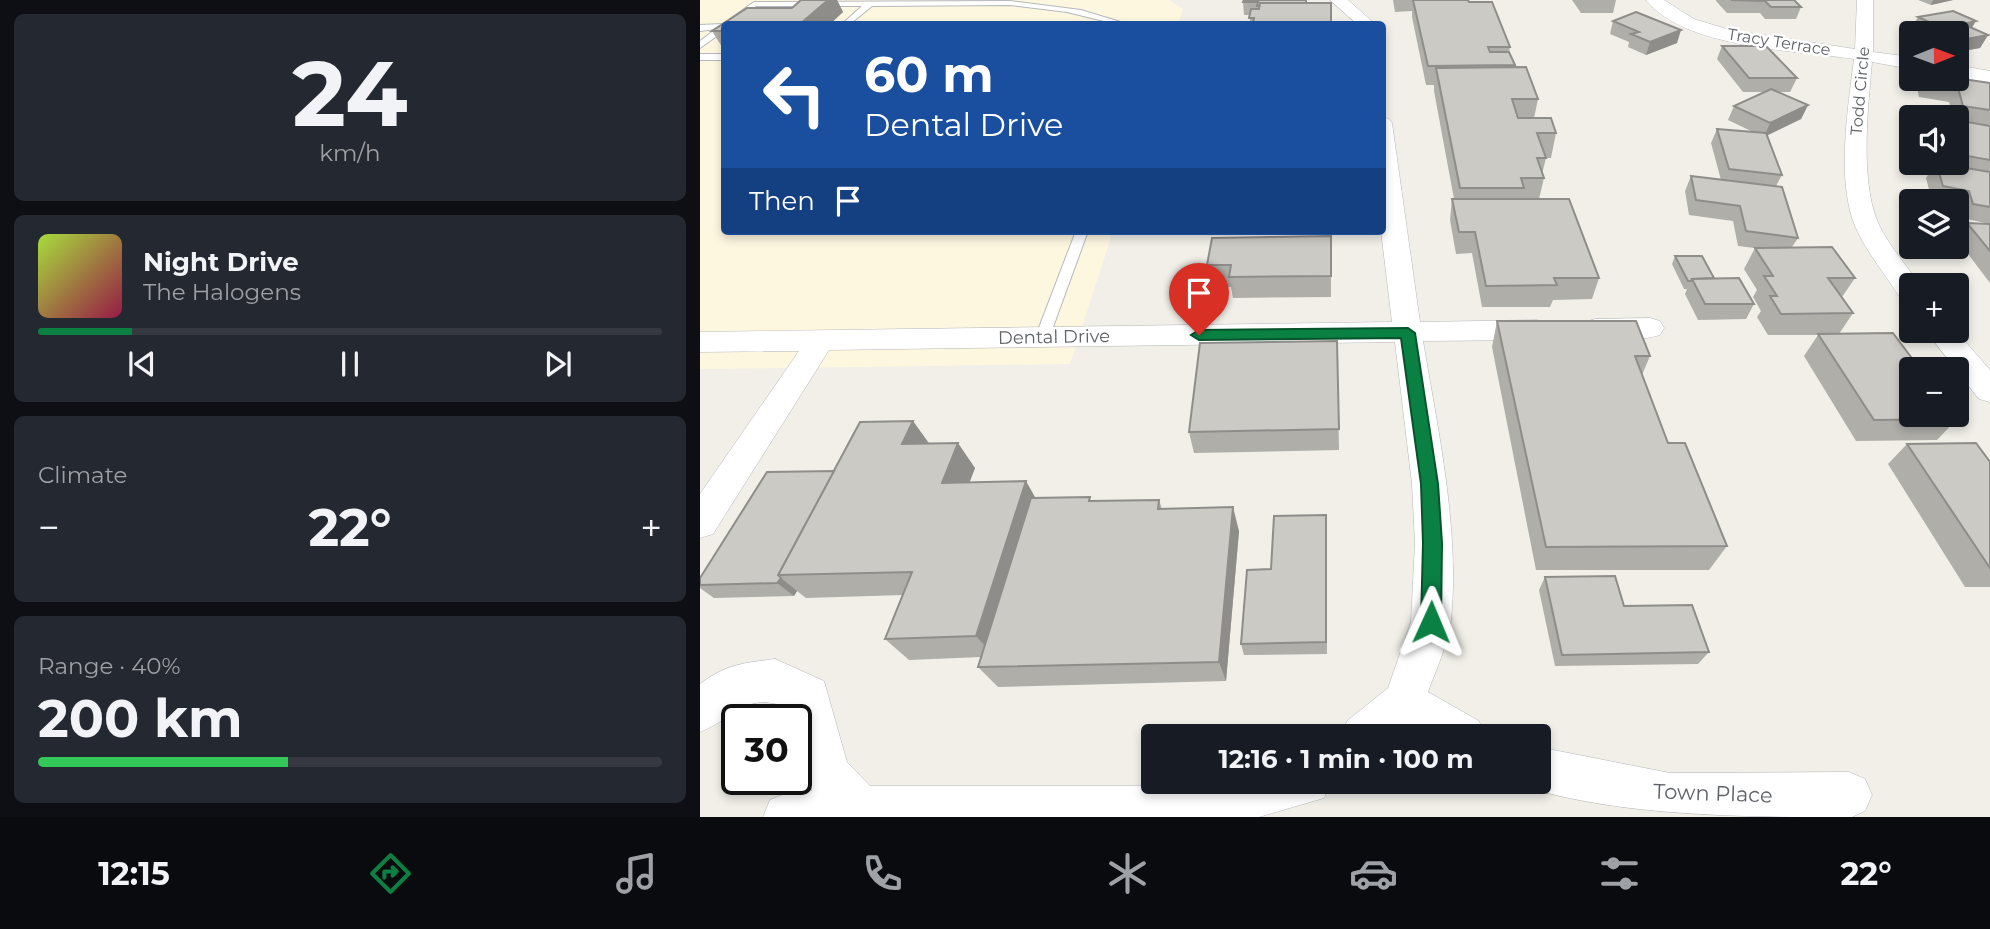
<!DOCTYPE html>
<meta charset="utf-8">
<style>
body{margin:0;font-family:Montserrat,sans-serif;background:#242831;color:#f1f3f6;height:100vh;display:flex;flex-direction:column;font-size:26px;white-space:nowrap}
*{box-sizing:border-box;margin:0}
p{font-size:23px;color:#9ea1a6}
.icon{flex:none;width:38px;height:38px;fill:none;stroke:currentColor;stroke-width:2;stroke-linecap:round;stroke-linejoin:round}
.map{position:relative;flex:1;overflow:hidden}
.sheet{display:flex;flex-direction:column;gap:14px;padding:14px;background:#0d0f14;width:700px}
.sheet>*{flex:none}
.banner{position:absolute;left:21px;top:21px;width:665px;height:214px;border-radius:7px;box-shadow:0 4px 10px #0003;background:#1a4fa0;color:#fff;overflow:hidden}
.needle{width:46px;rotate:89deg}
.buttons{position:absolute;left:1199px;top:21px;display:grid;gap:14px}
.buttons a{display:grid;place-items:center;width:70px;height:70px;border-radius:7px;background:#171b24;box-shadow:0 4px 10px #0003;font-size:35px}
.speed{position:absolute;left:21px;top:704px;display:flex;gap:14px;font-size:35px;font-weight:700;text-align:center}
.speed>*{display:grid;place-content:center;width:91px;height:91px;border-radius:50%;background:#171b24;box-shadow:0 4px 10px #0003;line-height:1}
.speed .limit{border:4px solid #111;border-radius:10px;background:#fff;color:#111}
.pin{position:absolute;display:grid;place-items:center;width:60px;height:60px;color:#fff;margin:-72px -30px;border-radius:50% 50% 50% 0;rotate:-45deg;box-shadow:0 0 7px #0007}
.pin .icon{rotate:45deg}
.me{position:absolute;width:77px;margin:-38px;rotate:1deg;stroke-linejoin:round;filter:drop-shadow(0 0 5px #0008)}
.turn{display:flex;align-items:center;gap:24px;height:147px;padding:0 28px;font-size:32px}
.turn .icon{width:91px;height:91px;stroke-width:2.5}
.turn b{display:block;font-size:49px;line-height:60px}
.then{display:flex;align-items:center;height:66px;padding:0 28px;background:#0003;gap:14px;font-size:26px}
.big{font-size:52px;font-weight:700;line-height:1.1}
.sheet .tile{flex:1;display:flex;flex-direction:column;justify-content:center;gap:10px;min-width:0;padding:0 24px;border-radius:10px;background:#242831}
.sheet .dial{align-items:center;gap:0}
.dial b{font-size:91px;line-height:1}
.song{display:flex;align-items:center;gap:21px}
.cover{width:84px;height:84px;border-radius:10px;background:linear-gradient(135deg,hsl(80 70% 55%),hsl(340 70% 35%))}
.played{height:7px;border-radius:4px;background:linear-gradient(90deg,#0b8043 15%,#363941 15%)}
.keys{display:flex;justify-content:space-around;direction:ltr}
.heat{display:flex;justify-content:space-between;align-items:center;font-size:38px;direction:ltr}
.charge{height:10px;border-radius:5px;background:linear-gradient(90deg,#34c759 40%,#363941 0)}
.trip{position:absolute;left:441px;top:724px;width:410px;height:70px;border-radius:7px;background:#171b24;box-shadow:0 4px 10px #0003;font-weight:700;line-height:70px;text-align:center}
.tabs{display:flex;height:112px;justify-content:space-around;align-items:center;background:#090b0e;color:#9ea1a6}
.tabs .icon{width:49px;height:49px}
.tabs .selected{color:#0b8043}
.tabs b{font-size:32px;color:#f1f3f6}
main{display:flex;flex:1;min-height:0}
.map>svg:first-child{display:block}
.commercial{fill:#fef7e0}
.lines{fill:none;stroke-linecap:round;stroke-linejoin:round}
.service-casing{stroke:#b5b8bc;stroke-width:2}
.minor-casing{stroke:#b5b8bc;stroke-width:1}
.service{fill:#fff;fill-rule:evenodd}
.minor{fill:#fff;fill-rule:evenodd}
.wall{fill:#afaea9}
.shaded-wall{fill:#8f8d8a}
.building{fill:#cccac5;stroke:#8f8d8a;stroke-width:2}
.route{fill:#0b8043;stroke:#07532c;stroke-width:2}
.labels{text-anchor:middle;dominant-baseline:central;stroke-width:5;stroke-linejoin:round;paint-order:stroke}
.far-street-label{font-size:16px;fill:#5f6368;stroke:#fff}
.street-label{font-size:18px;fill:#5f6368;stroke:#fff}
.near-street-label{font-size:21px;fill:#5f6368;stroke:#fff}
</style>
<main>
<section class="sheet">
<div class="tile dial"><b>24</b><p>km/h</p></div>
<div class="tile">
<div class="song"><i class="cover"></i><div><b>Night Drive</b><p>The Halogens</p></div></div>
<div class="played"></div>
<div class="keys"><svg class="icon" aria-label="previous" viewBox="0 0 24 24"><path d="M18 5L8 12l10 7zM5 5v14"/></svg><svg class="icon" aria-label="pause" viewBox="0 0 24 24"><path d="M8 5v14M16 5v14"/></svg><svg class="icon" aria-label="next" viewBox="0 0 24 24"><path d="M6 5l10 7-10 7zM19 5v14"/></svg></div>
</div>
<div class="tile"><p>Climate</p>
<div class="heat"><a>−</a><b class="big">22°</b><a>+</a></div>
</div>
<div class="tile"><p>Range · 40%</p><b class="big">200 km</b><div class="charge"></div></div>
</section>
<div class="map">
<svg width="1290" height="817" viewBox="0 0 1290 817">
<rect width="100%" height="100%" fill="#f1efe8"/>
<!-- commercial -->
<polygon class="commercial" points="0,0 469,0 483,9 478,24 24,24 24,231 413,231 370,364 0,369"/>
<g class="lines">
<!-- service casing -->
<g class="service-casing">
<g id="service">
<polygon points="310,1 381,10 427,24 416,24 367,12 310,5 172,6 150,24 142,24 162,6 56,6 32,24 24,24 24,31 0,48 0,41 16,29 0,31 0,25 23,24 54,2"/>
<rect x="0" y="54" width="24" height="6"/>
<polygon points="376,231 388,231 349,338 347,342 337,342 335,338"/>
</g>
</g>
<!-- minor casing -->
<g class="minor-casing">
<g id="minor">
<polygon points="630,0 648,0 675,24 657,24"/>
<path d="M946,0H964L994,19L1030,30L1155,49L1157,0H1173V52L1211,57V69L1172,62C1168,108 1159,185 1180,227C1191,248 1207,266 1220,285H1211V302L1201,299C1187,277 1165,250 1155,226C1136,180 1148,107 1154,59C1096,50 985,49 946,0Z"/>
<polygon points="1256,65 1290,71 1290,83 1256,77"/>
<path d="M682,117L689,119L692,123L720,322L837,320L847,323L851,330L847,337L837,340L723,341C738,430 760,531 751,620C748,644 736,670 728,692L779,721L785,737H721L707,728L697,737H641L647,721L688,688L711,622L715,543L712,484L695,342L129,350L13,534L0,538V494L99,351L0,352V332L692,322L681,231Z"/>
<path d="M950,318L960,321L964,328L960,335C939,341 906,342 885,336L881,329L885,322L895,319Z"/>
<polygon points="1226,331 1256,331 1290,370 1290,402 1279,399"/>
<path d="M75,659L124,681L147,762L170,786H498L512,782H631L624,798L559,817H63L70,800L87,793L112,791L96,742V719H92L90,709C47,689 35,718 0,732V684C26,664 44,663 75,659Z"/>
<path d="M838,747L970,773L1149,772L1165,779L1172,795L1165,811L1152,817C1045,817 922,817 822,786L820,782H838Z"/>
</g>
</g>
<!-- service -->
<use href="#service" class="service"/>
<!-- minor -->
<use href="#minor" class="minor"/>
</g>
<!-- wall -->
<g class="wall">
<polygon points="101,0 137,0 143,12 130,24 24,24 24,50 12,31 47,8 92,8"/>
<polygon points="693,0 769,0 769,2 810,47 809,52 815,65 814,67 838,99 834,118 856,133 851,158 846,158 842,174 844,178 839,199 899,278 892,299 853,300 850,307 782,307 772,253 756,254 750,220 752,199 754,199 734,91 734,85 726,85 712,17 712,11 695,12"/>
<polygon points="872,0 916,0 913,13 881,13"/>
<polygon points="1016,0 1094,0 1101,7 1096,19 1065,19 1060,13 1027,13 1016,1"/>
<polygon points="1218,0 1253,0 1231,5"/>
<polygon points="543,2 607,3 631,24 550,24 550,15 544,15"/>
<polygon points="1218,17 1272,28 1288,35 1280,48 1257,52 1256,33 1219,33 1211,29"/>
<polygon points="913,21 977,43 946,55 928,47 929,42 910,34"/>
<polygon points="1022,46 1097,78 1090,92 1077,92 1108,105 1101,119 1067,135 1082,175 1076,186 1098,238 1092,247 1155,278 1142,297 1153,313 1139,334 1257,419 1237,440 1156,441 1104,356 1118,335 1068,335 1057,317 1061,311 1053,297 1057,290 1044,269 1055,248 1038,246 1033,221 989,215 985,191 991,176 1021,180 1011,143 1017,129 1053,132 1028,120 1034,106 1064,92 1043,92 1017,59"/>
<polygon points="1222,79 1256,79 1290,83 1290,224 1262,218 1258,205 1256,205 1256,201 1232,201 1226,178 1236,163 1256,163 1256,117 1253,117 1249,102 1219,97 1217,87"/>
<polygon points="1267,223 1290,224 1290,283 1256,238"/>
<polygon points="631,236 631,297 533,298 531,287 511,287 507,265"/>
<polygon points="975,256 1014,278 1054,304 1046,319 998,320 985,294 987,289 984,289 972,264"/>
<polygon points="797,321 950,356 942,375 968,443 1027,546 1009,570 836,570 792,347"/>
<polygon points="637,341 639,450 494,453 489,432"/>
<polygon points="229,443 275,468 269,482 336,498 392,501 459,500 462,509 539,531 526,681 298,687 278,667 281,657 209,660 185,639 203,595 106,598 97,591 94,596 14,598 0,588 0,578"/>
<polygon points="1207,444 1290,462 1290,587 1265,587 1188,464"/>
<polygon points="627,529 627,654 544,655 541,644 571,569"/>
<polygon points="845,577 924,606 1009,652 998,664 855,666 839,590"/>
</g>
<!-- shaded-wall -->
<g class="shaded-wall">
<polygon points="128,0 137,0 143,12 130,24 100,24"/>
<polygon points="1233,0 1253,0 1231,5"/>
<polygon points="1276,21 1268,34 1263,24"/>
<polygon points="981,30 977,43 946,55 950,42"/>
<polygon points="1288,35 1280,48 1257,52 1266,39"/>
<polygon points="1108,105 1101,119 1064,137 1070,123"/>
<polygon points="213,421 231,446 202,444"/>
<polygon points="258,443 275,468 260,508 242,483"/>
<polygon points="326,481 340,506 295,657 276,636"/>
<polygon points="533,507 539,531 526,681 519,662"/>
<polygon points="81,578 97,591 94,596 77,583"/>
</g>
<!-- building -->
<g class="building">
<polygon points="101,0 128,0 100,24 24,24 24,31 12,31 47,8 92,8"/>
<polygon points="544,0 606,0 606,3 560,3 560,6 557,6 558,2 543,2"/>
<polygon points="713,0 768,0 769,2 792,2 810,47 788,47 790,52 809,52 815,65 728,66"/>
<polygon points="1031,0 1094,0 1101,7 1071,7 1065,1"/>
<polygon points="560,3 631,3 631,24 553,24 554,18 549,18 551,9 559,9"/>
<polygon points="1253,11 1276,21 1263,24 1288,35 1266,39 1256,35 1256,33 1253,33 1218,17"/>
<polygon points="936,12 981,30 950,42 931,34 939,32 913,21"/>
<polygon points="1022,46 1066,46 1097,78 1049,78"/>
<polygon points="826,67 838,99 812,99 818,118 851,118 856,133 837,133 846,158 837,158 844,178 821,178 824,188 760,188 736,68"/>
<polygon points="1256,78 1290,83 1290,110 1263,106 1258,88 1228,84 1226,79"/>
<polygon points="1071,89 1108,105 1070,123 1034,106"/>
<polygon points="1256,120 1290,126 1290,160 1256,154"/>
<polygon points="1017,129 1066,133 1082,175 1029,169"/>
<polygon points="1236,163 1290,172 1290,207 1273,204 1269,191 1243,186"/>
<polygon points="991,176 1082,187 1098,238 1046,231 1040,206 996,200"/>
<polygon points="752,199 869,199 899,278 854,278 857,285 786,286 775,232 759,232"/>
<polygon points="1267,223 1290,224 1290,251"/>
<polygon points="631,236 631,276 529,277 531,265 507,265 512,238"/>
<polygon points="1132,247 1155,278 1128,278 1153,313 1081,314 1070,296 1077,296 1064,276 1073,276 1055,248"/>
<polygon points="975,256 1002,256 1014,278 992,279 991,281 988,281"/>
<polygon points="1039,278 1054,304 1005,304 992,279"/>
<polygon points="797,321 936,321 950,356 935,356 968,443 985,443 1027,546 846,547"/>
<polygon points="1193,333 1220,369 1211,369 1211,415 1254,415 1257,419 1174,420 1118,334"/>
<polygon points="637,341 639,429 489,432 500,343"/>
<polygon points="213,421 202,444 258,443 242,483 326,481 276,636 185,639 212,572 78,575 160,422"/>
<polygon points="1276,443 1290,462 1290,568 1207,444"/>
<polygon points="134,471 78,575 81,578 77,583 0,585 0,578 67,472"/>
<polygon points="390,497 389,501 459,500 458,509 533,507 519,662 278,667 331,498"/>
<polygon points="626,515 626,642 541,644 547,570 571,569 574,516"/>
<polygon points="915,576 924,606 992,605 1009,652 862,655 845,577"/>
</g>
<!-- route -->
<polygon class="route" points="708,328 715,333 738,484 742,543 741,622 738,629 731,632 724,629 721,622 723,543 721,484 701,338 499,340 491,335 499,330"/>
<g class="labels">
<!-- far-street labels -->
<g class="far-street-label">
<text transform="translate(1079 42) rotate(9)">Tracy Terrace</text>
<text transform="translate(1160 91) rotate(-85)">Todd Circle</text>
</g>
<!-- street labels -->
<g class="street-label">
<text transform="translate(354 337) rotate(-1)">Dental Drive</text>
</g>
<!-- near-street labels -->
<g class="near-street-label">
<text transform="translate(1013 793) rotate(2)">Town Place</text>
</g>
</g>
</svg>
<div class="buttons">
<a><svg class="needle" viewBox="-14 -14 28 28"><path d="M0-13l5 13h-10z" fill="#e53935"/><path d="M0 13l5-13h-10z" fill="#9ea1a6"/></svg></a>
<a><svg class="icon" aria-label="sound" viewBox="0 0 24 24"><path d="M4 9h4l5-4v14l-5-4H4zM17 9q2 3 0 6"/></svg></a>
<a><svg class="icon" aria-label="layers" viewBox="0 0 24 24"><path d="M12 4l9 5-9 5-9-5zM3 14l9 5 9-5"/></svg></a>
<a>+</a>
<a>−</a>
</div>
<div class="speed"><div class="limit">30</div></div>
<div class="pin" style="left:499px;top:335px;background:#d93025"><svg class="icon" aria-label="arrive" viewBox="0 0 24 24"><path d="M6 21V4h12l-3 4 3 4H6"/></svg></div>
<svg class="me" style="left:731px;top:622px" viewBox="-20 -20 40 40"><path d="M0-17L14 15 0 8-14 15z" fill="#0b8043" stroke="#fff" stroke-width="4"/></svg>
<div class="trip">12:16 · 1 min · 100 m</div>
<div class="banner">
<div class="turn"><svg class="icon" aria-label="left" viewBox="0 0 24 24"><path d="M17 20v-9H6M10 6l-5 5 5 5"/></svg><div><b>60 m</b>Dental Drive</div></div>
<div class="then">Then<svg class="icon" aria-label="arrive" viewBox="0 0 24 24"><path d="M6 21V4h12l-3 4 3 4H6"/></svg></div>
</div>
</div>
</main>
<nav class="tabs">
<b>12:15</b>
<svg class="icon selected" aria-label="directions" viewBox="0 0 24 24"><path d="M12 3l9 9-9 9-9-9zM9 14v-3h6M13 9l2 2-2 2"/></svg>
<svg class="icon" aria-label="music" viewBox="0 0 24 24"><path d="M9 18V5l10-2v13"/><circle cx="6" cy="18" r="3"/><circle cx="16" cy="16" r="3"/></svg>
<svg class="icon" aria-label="phone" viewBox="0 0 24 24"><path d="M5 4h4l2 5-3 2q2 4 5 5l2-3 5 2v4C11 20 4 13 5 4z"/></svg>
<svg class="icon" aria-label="climate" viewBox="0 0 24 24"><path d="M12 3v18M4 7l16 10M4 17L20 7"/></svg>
<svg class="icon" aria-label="car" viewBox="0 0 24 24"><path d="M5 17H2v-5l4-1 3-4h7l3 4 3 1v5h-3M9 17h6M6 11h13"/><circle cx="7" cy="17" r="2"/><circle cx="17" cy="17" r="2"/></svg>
<svg class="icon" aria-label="filters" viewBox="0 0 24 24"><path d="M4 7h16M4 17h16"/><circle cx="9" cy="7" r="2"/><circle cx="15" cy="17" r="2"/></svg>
<b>22°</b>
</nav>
